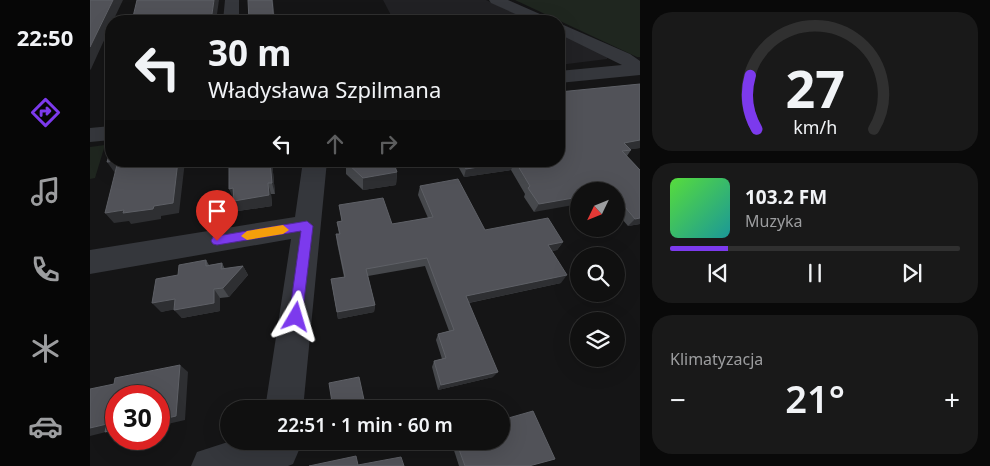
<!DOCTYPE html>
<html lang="pl">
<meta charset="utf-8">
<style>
body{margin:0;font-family:"Noto Sans",sans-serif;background:#191919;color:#f1f3f6;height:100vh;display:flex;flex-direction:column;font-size:19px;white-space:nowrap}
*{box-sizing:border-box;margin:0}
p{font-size:16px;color:#9c9d9f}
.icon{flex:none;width:28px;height:28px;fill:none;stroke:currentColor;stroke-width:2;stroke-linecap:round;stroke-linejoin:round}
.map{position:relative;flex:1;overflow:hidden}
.drawer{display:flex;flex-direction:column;gap:12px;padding:12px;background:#090909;width:350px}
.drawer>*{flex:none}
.top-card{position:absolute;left:15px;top:15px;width:460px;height:152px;border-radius:20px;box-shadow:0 5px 20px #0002,0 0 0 1px #303030;background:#101010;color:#f1f3f6;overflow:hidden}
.needle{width:32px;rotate:227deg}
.buttons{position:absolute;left:480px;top:182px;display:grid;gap:10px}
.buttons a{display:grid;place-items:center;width:55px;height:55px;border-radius:50%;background:#101010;box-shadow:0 5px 20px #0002,0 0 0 1px #303030;font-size:25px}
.speed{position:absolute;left:15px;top:385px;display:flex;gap:10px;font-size:25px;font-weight:700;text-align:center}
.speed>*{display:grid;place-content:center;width:65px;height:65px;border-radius:50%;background:#101010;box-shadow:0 5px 20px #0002,0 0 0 1px #303030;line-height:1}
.speed .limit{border:8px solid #d22;background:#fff;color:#111}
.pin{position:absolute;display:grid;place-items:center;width:42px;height:42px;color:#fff;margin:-51px -21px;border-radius:50% 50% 50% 0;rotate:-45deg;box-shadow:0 0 5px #0007}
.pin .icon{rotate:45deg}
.me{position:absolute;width:55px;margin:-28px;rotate:7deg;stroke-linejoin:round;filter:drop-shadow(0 0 4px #0008)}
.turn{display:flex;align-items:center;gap:18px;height:105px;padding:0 20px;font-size:22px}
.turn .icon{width:65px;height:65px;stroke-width:2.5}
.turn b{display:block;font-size:35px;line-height:42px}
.lanes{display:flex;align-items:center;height:48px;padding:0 20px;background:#0003;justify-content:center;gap:25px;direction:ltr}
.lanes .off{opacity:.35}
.big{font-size:38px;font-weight:600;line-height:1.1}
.drawer .tile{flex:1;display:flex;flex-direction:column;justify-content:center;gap:8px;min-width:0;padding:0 18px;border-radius:20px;background:#191919}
.drawer .dial{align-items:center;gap:0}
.dial svg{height:130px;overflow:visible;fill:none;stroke:#303030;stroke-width:7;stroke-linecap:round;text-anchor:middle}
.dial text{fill:#f1f3f6;stroke:none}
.song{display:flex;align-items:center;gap:15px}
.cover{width:60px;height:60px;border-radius:8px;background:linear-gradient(135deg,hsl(110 70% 55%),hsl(180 70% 35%))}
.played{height:5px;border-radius:2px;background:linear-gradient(90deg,#7c3aed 20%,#303030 20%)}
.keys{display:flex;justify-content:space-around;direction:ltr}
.heat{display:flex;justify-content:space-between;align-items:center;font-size:28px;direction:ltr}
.trip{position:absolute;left:130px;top:400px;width:290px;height:50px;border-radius:25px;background:#101010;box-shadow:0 5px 20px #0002,0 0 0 1px #303030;font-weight:600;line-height:50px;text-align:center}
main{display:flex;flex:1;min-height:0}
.dock{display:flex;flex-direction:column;width:90px;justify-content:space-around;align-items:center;background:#060606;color:#9c9d9f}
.dock .icon{width:35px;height:35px}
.dock .on{color:#7c3aed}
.dock b{font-size:22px;color:#f1f3f6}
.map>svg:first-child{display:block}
.built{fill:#212124}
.green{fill:#1f261f}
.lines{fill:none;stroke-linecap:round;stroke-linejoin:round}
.minor{fill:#35373c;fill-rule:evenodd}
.wall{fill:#46484c}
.shaded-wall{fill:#2e2f32}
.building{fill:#515258;stroke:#5e6066}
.route{fill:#7c3aed;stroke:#51269a}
.slow{fill:#f59e0b}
</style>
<main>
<nav class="dock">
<b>22:50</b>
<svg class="icon on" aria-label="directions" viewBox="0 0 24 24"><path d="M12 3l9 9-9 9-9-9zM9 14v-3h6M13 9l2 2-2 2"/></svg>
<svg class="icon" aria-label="music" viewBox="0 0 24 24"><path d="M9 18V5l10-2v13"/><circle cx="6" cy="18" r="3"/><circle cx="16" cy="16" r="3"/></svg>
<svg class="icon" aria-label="phone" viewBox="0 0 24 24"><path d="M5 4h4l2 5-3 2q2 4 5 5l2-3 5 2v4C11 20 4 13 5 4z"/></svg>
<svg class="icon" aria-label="climate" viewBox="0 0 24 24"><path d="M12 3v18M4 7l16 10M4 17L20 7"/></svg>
<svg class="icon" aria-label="car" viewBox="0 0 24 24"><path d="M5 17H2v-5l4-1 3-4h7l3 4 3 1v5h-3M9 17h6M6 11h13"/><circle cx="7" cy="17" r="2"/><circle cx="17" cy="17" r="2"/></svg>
</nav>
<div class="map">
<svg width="550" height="466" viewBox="0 0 550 466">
<rect width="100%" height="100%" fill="#151516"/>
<!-- built -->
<g class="built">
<polygon points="293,0 396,0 442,21 357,21 352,14 303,19"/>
<polygon points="469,33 518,56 517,59 469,65"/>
</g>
<!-- green -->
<g class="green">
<polygon points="425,0 550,0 550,57 547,57"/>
<polygon points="15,145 5,178 0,179 0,147"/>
</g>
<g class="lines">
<!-- minor -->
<g class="minor">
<polygon points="135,0 149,0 149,21 133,21"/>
<polygon points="399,0 418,0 459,18 461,21 441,21 401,3"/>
<polygon points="469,23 540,54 550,61 550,75 469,83 469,71 532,65 469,34"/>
<polygon points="21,126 21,140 0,142 0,128"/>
<polygon points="213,161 237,161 213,409 175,409 201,239 0,274 0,250 205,217"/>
<polygon points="141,441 205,441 209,450 203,464 198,466 101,466 107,452"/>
</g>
</g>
<!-- wall -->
<g class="wall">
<polygon points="550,84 550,148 540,149 541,150 537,156 550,170 550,224 538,226 526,212 526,191 489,191 444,212 434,197 435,194 421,170 374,177 365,161 469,161"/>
<polygon points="139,161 182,161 185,194 181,194 182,206 148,211 144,201"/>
<polygon points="256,162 307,172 306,185 273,190 256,174"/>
<polygon points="330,186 395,230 473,242 467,250 462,251 471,283 379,303 403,377 348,390 342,367 344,361 352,359 346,340 348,334 359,331 335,266 278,276 285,305 284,312 248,319 241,279 254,277 247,243 246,234 249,234 247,222 252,221 249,205 302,224 338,218 328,195"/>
<polygon points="116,260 119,265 132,263 135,269 153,266 158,275 139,297 130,298 130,311 92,318 84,309 71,312 88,275"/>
<polygon points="361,441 411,441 440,466 369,466"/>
</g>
<!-- shaded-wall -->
<g class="shaded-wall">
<polygon points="23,0 33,0 23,21 21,21 21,25 1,69 0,70 0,47"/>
<polygon points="124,0 129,0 126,21 121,21"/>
<polygon points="182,0 183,0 185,21 184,21"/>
<polygon points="550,140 550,148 528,151 534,143"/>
<polygon points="25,161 29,161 25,173 17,162"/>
<polygon points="88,161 95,161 89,213 71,216 71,219 41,224 39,221 24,223 15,213 64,206"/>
<polygon points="180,161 182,161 185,194 182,183"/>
<polygon points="425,161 421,170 374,177 376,169"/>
<polygon points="307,172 306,185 273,190 273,178"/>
<polygon points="178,183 181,194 182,206 148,211 144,201"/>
<polygon points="143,188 144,200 139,189"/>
<polygon points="489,197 489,204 444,212 449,204"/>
<polygon points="550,218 550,224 538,226 545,219"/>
<polygon points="473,242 467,250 452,253 458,245"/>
<polygon points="153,266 158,275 139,297 133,288"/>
<polygon points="477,275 471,283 373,304 376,296"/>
<polygon points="124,289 130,298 130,311 92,318 84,310"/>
<polygon points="85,299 93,308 71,312 62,303"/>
<polygon points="285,305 284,312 248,319 247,312"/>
<polygon points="90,365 98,372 95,420 69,426 69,420"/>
<polygon points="408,372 403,377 348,390 351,385"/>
<polygon points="17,424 26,428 26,435 16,432 0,436 0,428"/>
</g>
<!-- building -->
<g class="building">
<polygon points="0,0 23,0 0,47"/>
<polygon points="47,0 124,0 121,21 42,21"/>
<polygon points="158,0 182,0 184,21 159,21"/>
<polygon points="550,84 550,140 534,143 541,150 532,151 550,170 550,218 545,219 530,201 526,202 526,191 489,191 489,197 449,204 438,188 440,186 425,161 376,169 372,161 469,161 469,92"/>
<polygon points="21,149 21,161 25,161 17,162"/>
<polygon points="28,161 88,161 83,203 64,206 63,209 33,213 34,210 15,213"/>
<polygon points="139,161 180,161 182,183 178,183 179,195 144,201 143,188 139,189"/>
<polygon points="259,161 303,161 307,172 273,178 256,162"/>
<polygon points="368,179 395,230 458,218 473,242 458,245 477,275 376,296 408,372 351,385 344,361 356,358 348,334 364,330 337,258 276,269 285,305 247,312 241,279 255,277 246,234 250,234 247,222 252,221 249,205 293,198 302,224 343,217 330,186"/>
<polygon points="116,260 116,266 132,263 131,269 153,266 133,288 124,289 124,303 84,310 85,299 62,303 66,279 88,275 89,265"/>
<polygon points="90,365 86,416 69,420 69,396 26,396 26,429 15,432 17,424 0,428 0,389 24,384 25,378"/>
<polygon points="269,377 276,409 243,409 239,383"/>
<polygon points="443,411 465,459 439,466 375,466 366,441 411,441 411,412 412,412 415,419"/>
<polygon points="266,456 268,465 311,457 314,466 219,466"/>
</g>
<!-- route -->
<polygon class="route" points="217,221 223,226 212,317 210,322 206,323 201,322 199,317 211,231 127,245 123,244 121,241 123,237 127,236"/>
<!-- slow -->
<polygon class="slow" points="193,225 199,230 193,234 157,240 151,236 157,231"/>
</svg>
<div class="buttons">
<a><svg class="needle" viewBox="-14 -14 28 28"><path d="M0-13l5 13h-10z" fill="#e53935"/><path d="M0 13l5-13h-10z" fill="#9c9d9f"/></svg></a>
<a><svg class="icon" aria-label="search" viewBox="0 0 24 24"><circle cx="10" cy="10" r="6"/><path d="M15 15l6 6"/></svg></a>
<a><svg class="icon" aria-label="layers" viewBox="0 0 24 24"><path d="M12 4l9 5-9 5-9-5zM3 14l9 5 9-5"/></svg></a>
</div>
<div class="speed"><div class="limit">30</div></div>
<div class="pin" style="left:127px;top:241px;background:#d93025"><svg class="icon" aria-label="arrive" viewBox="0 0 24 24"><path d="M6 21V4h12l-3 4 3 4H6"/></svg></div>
<svg class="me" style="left:206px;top:317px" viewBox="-20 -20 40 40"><path d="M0-17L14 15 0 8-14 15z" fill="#7c3aed" stroke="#fff" stroke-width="4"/></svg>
<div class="trip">22:51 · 1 min · 60 m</div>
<div class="top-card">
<div class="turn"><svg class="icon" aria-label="left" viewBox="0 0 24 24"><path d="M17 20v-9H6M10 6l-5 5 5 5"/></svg><div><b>30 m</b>Władysława Szpilmana</div></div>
<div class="lanes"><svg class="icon" aria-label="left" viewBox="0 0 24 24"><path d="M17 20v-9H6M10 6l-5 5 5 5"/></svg><svg class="icon off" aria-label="ahead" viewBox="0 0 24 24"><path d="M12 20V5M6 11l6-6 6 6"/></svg><svg class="icon off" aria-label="right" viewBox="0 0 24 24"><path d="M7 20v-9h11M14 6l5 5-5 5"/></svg></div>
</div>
</div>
<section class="drawer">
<div class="tile dial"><svg viewBox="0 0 100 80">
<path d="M14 69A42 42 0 1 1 86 69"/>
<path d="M14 69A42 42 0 0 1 10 36" stroke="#7c3aed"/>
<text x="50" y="56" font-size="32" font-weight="700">27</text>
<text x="50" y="72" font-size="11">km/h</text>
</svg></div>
<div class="tile">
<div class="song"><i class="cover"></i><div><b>103.2 FM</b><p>Muzyka</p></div></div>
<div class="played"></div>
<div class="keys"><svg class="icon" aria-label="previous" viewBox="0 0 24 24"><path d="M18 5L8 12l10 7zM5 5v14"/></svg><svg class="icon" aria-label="pause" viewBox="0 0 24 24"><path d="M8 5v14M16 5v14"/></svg><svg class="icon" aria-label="next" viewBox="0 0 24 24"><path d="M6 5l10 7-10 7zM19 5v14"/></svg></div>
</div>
<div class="tile"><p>Klimatyzacja</p>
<div class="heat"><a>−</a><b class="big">21°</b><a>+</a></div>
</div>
</section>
</main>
